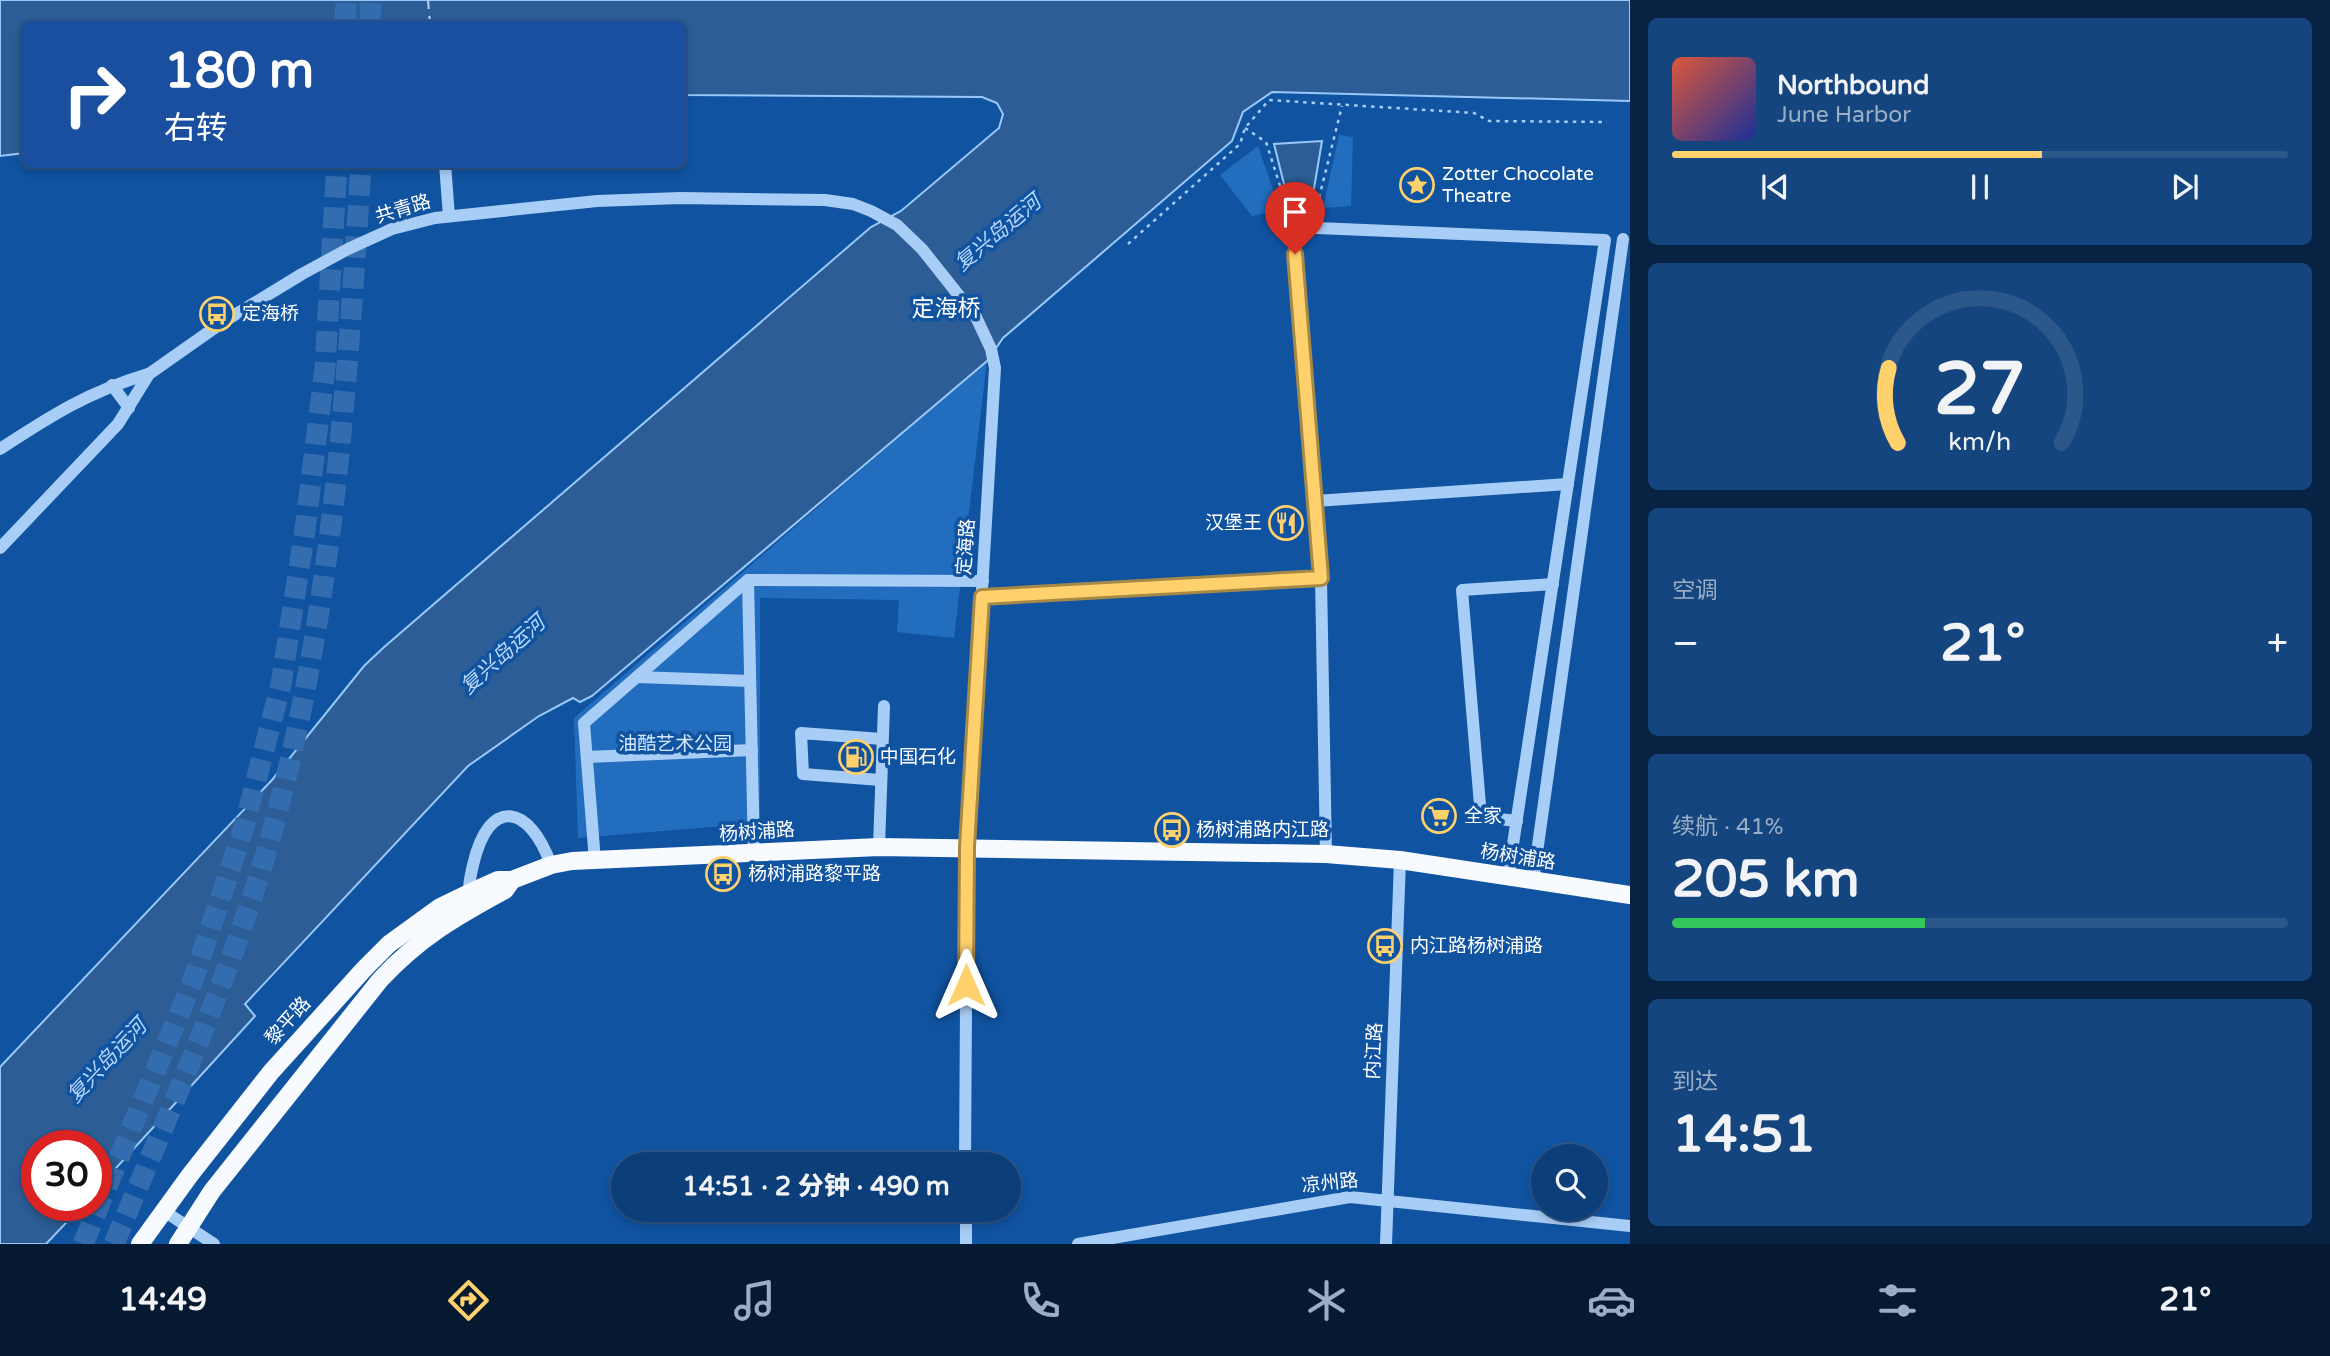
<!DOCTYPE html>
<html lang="zh">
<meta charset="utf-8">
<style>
body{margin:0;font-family:"Varela Round","Noto Sans SC",sans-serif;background:#15457e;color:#f1f3f6;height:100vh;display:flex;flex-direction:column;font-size:26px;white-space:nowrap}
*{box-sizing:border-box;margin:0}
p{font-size:23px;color:#9aaec6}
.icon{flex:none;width:38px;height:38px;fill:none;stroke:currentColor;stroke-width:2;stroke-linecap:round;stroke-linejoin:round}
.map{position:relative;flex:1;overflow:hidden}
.drawer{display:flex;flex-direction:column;gap:18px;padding:18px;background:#072243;width:700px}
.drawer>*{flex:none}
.guide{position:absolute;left:21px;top:21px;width:665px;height:147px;border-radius:10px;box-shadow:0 4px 10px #0003,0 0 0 2px #2c578a;background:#1a4fa0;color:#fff;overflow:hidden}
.tools{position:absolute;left:1531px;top:1144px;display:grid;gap:14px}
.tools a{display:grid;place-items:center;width:77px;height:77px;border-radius:50%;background:#0c3e79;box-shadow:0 4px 10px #0003,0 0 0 2px #2c578a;font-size:35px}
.speed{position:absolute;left:21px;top:1130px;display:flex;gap:14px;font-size:35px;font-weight:700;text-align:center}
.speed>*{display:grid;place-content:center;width:91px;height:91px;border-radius:50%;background:#0c3e79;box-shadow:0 4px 10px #0003,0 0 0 2px #2c578a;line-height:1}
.speed .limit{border:10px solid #d22;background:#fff;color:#111}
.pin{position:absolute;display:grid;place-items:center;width:60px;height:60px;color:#fff;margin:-72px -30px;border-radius:50% 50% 50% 0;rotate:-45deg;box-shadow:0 0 7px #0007}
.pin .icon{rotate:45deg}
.me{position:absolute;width:77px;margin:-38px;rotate:0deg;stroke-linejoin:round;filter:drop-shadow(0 0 5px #0008)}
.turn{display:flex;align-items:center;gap:24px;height:147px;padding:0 28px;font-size:32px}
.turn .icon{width:91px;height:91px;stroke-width:2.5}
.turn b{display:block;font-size:49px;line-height:60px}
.big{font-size:52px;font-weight:800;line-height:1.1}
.drawer .card{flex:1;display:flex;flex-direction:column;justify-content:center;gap:10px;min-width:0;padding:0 24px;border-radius:10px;background:#15457e}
.drawer .dial{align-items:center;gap:0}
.dial svg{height:182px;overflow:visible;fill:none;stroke:#2c578a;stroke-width:7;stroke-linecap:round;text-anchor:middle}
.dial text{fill:#f1f3f6;stroke:none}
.song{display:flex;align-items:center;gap:21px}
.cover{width:84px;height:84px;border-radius:10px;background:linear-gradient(135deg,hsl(10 70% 55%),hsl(230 70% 35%))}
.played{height:7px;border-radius:4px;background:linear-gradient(90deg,#ffd16d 60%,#2c578a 60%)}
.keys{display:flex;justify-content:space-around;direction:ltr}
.heat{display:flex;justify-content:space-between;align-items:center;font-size:38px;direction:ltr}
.charge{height:10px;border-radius:5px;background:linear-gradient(90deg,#34c759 41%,#2c578a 0)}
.trip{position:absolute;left:611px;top:1152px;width:410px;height:70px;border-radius:35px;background:#0c3e79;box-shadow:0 4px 10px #0003,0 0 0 2px #2c578a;font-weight:800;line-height:70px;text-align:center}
.menu{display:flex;height:112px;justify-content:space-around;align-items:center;background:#051930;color:#9aaec6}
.menu .icon{width:49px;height:49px}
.menu .selected{color:#ffd16d}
.menu b{font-size:32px;color:#f1f3f6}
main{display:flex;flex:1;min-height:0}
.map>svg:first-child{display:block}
.green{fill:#236dbf}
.water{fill:#2c5d96;stroke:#9ac8f9;stroke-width:2}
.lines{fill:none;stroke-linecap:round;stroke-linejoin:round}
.ferry{stroke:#b5d7fc;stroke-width:2;stroke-dasharray:9 7;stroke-linecap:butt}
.highway-tunnel{stroke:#346daf;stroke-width:21;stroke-dasharray:21 10;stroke-linecap:butt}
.path{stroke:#a8cdf6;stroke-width:2.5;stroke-dasharray:3.5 5;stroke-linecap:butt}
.minor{stroke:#a8cdf6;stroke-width:12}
.major{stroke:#f7faff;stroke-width:18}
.route-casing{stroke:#a68847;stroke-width:18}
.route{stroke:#ffd16d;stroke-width:12}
.labels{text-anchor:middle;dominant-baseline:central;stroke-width:7;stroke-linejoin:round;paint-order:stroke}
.poi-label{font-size:19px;fill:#fff;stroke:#1053a1;text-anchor:start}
.street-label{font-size:19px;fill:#fff;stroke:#1053a1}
.park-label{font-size:19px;fill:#d2e7fe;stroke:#1053a1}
.water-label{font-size:21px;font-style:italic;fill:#b5d7fc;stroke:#1053a1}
.quarter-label{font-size:23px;fill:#fff;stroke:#1053a1}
</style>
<main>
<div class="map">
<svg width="1630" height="1244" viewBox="0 0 1630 1244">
<rect width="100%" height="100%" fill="#1053a1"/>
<!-- green -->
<g class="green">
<polygon points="1339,135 1353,137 1351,206 1323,208"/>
<polygon points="1258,146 1280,210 1252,216 1220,175"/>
<polygon points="987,361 954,638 897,632 899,600 760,598 760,823 578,838 574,718"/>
</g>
<!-- water -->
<g class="water">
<polygon points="0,0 1630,0 1630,101 1272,92 1243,112 1232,141 1003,338 987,361 592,696 580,702 573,698 539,716 468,766 245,1004 255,1016 96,1190 96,1146 37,1146 37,1206 82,1206 46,1244 0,1244 0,1067 272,780 364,666 383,648 871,227 901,211 999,128 1003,114 997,103 982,97 683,95 682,24 24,24 24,153 0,156"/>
<polygon points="1322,141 1310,212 1291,212 1274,144"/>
</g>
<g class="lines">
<!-- ferry -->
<polyline class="ferry" points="428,0 430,24"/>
<!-- highway-tunnel -->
<g class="highway-tunnel">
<polyline points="345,24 346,0"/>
<polyline points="370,24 371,0"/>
<polyline points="83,1244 192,983 243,831 281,684 305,530 325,367 337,164"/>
<path d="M114,1244C170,1110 231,976 271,836C332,616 347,391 361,164"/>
</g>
<!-- path -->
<g class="path">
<polyline points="1245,128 1266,142 1290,217"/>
<polyline points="1315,214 1342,106"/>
<polyline points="1128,244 1240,144 1245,128 1269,100 1474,113 1489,121 1607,122"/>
</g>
<!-- minor -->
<g class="minor">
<polyline points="445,164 449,216"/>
<polyline points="112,385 129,408"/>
<path d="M0,449C52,415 88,392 148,374"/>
<polyline points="1315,501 1568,484"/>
<polyline points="0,548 118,424 149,374 223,322 302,274 348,249 392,229 435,218 597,201 680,198 825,200 853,204 871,211 897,225 922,249 976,317 991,349 995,368 967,847 965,1164"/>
<polyline points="748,580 754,854"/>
<polyline points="982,598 1321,578"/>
<polyline points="637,677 750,681"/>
<polyline points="587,757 752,750"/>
<polyline points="880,780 803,774 801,733 882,739"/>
<polyline points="1517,821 1481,817 1462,590 1553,584"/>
<polyline points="879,847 884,706"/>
<polyline points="1326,854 1321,578 1293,227 1605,240 1508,877"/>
<polyline points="595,861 584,723 748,580 983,581"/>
<polyline points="1533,881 1623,239"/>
<path d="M471,897C467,887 471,875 473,865C489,795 530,805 551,865"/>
<polyline points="966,1209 966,1244"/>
<polyline points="164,1211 214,1244"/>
<polyline points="1078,1244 1350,1197 1630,1226"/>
<polyline points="1386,1244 1400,860"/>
</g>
<!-- major -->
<g class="major">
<polyline points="140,1244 190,1175 271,1072 365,968 389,944 440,907 469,893 498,880 512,880 551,865 572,861 879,847 1326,854 1400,860 1630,895"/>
<path d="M178,1244L212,1191L380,980C419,938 455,917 505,890L512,880"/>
</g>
</g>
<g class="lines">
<!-- route casing -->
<g class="route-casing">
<polyline id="route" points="966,985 967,847 982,597 1321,578 1295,254"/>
</g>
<!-- route -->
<use href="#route" class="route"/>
</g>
<!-- icons -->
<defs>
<g id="sight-ring" transform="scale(1.75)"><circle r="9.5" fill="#1053a1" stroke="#ffd16d" stroke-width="1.5"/><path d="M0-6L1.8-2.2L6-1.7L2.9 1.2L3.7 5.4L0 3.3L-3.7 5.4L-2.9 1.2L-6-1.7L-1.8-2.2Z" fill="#ffd16d"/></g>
<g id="bus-ring" transform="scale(1.75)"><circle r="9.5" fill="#1053a1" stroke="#ffd16d" stroke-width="1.5"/><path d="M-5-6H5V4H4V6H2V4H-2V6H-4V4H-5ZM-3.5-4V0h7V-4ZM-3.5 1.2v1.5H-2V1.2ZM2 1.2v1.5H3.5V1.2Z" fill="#ffd16d"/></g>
<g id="restaurant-ring" transform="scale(1.75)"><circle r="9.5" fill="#1053a1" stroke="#ffd16d" stroke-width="1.5"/><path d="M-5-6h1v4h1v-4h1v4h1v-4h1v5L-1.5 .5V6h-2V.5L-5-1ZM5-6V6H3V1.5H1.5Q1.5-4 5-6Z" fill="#ffd16d"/></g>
<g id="fuel-ring" transform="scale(1.75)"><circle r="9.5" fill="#1053a1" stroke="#ffd16d" stroke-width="1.5"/><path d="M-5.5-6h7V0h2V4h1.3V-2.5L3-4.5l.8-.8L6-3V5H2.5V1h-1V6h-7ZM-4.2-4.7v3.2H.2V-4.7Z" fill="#ffd16d"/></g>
<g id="supermarket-ring" transform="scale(1.75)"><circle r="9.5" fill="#1053a1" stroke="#ffd16d" stroke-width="1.5"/><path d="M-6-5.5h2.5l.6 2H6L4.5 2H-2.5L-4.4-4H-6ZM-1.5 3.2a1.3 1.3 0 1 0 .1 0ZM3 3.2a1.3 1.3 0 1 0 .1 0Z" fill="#ffd16d"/></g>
</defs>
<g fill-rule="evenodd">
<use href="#sight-ring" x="1417" y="185"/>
<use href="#bus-ring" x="217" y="314"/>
<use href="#restaurant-ring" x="1286" y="523"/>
<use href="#fuel-ring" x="856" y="757"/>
<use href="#supermarket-ring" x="1439" y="816"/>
<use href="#bus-ring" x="1172" y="830"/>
<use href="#bus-ring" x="723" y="874"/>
<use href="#bus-ring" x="1385" y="946"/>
</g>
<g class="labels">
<!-- poi labels -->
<g class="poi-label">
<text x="1442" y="174">Zotter Chocolate<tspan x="1442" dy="22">Theatre</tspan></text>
<text x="242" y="314">定海桥</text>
<text x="1262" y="523" text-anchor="end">汉堡王</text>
<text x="880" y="757">中国石化</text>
<text x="1464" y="816">全家</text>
<text x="1196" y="830">杨树浦路内江路</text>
<text x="748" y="874">杨树浦路黎平路</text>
<text x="1410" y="946">内江路杨树浦路</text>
</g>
<!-- street labels -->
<g class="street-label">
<text transform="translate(403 209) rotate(-17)">共青路</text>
<text transform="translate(966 547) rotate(-86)">定海路</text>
<text transform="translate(757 832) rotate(-4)">杨树浦路</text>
<text transform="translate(1518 857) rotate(9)">杨树浦路</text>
<text transform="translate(288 1021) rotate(-48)">黎平路</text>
<text transform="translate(1374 1051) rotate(-87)">内江路</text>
<text transform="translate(1330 1183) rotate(-6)">凉州路</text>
</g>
<!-- park labels -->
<g class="park-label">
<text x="675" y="744">油酷艺术公园</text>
</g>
<!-- water labels -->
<g class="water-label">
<text transform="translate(998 233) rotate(-40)">复兴岛运河</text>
<text transform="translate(503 655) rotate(-42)">复兴岛运河</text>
<text transform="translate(107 1061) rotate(-47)">复兴岛运河</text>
</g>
<!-- quarter labels -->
<g class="quarter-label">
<text x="946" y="309">定海桥</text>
</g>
</g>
</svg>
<div class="tools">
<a><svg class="icon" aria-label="search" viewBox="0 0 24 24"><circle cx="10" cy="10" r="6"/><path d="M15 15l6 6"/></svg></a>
</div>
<div class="speed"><div class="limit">30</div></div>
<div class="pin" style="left:1295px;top:254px;background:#d93025"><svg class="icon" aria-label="arrive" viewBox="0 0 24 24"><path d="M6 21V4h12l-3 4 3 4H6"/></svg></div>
<svg class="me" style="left:966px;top:985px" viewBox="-20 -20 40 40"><path d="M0-17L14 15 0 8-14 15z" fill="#ffd16d" stroke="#fff" stroke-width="4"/></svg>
<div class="trip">14:51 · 2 分钟 · 490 m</div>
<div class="guide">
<div class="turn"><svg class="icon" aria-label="right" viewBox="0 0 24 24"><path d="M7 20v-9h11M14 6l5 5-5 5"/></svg><div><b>180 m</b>右转</div></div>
</div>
</div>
<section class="drawer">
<div class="card">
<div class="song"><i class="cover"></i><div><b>Northbound</b><p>June Harbor</p></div></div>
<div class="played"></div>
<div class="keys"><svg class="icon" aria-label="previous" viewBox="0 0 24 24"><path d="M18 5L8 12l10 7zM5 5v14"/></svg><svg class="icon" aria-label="pause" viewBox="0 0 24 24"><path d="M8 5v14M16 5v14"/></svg><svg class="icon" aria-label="next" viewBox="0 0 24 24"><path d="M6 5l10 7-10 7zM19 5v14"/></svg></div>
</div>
<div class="card dial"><svg viewBox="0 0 100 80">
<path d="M14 69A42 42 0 1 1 86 69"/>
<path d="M14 69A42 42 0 0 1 10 36" stroke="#ffd16d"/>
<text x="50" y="56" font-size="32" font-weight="700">27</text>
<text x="50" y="72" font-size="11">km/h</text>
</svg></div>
<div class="card"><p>空调</p>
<div class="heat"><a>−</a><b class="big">21°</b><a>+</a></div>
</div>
<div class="card"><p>续航 · 41%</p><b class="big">205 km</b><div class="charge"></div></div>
<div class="card"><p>到达</p><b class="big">14:51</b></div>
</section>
</main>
<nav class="menu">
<b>14:49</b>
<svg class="icon selected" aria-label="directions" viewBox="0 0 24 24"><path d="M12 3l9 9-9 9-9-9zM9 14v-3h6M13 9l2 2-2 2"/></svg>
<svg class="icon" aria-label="music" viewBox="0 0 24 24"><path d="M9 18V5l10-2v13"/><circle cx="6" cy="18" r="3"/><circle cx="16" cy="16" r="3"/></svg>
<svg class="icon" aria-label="phone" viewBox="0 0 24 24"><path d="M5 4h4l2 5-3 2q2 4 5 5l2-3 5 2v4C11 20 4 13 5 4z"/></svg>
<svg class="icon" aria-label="climate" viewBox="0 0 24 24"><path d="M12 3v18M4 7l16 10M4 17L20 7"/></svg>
<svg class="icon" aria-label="car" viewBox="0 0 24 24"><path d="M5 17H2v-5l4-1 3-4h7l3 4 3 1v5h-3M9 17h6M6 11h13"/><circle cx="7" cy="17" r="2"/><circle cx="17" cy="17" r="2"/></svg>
<svg class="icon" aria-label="filters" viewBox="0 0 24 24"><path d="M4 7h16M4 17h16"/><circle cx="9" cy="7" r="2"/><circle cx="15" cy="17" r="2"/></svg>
<b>21°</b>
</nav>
